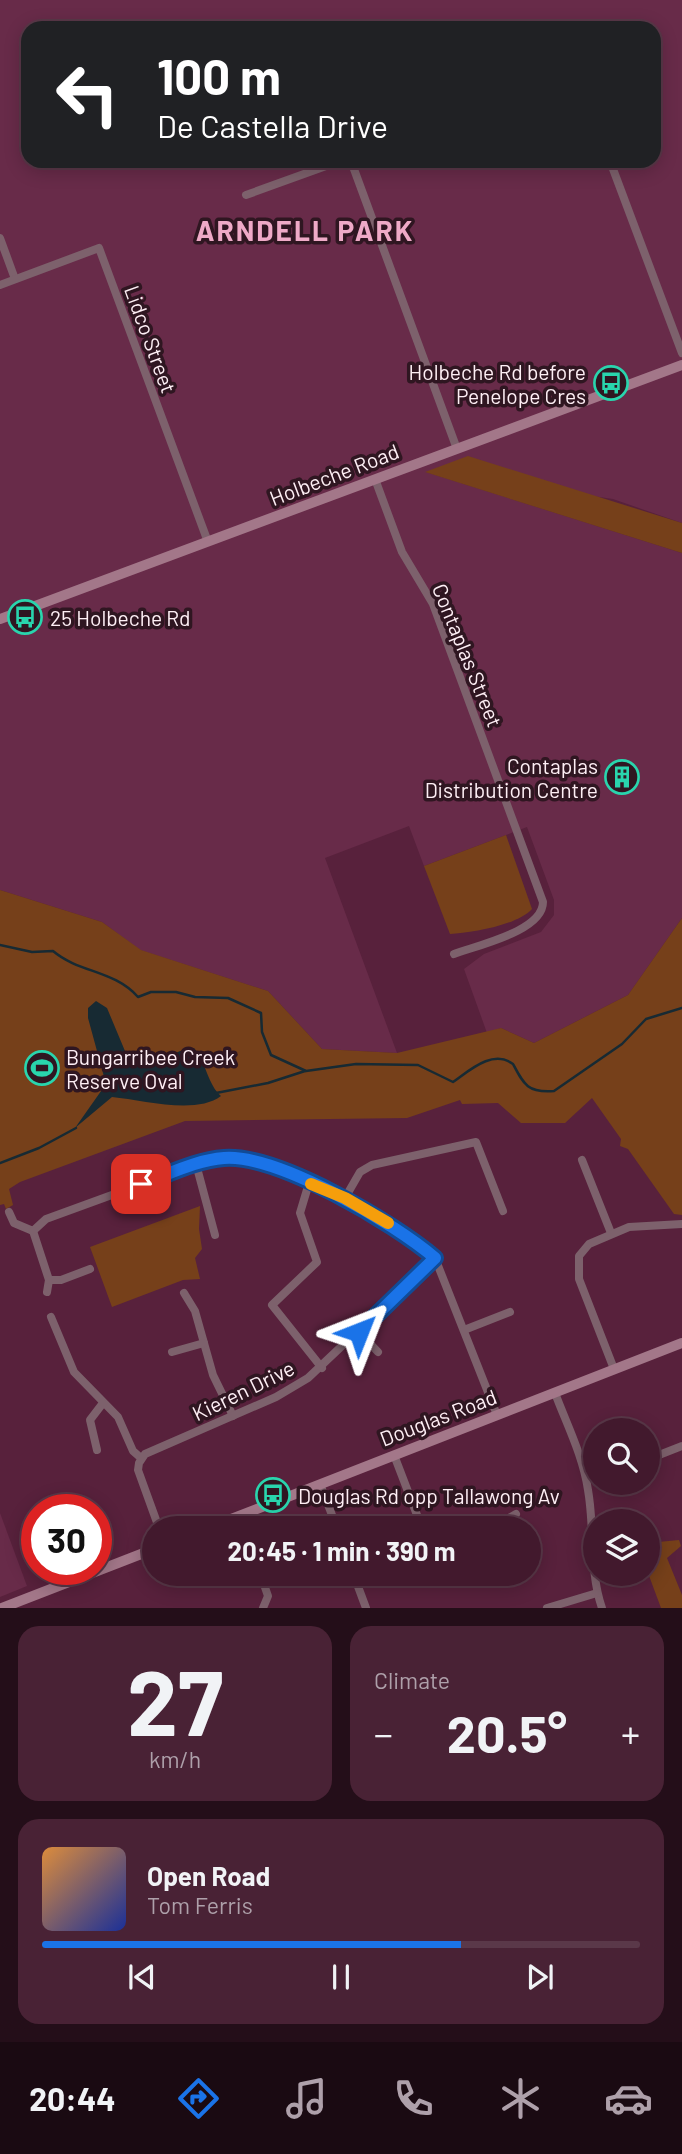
<!DOCTYPE html>
<meta charset="utf-8">
<style>
body{margin:0;font-family:Barlow,sans-serif;background:#492235;color:#f1f3f6;height:100vh;display:flex;flex-direction:column;font-size:26px;white-space:nowrap}
*{box-sizing:border-box;margin:0}
p{font-size:23px;color:#aea0aa}
.icon{flex:none;width:38px;height:38px;fill:none;stroke:currentColor;stroke-width:2;stroke-linecap:round;stroke-linejoin:round}
.map{position:relative;height:1608px;overflow:hidden}
.drawer{display:flex;flex-direction:column;gap:18px;padding:18px;background:#240e19;flex:1}
.drawer>*{flex:none}
.guide{position:absolute;left:21px;top:21px;width:640px;height:147px;border-radius:21px;box-shadow:0 4px 18px #0003,0 0 0 2px #5a3849;background:#202124;color:#fff;overflow:hidden}
.tools{position:absolute;left:583px;top:1418px;display:grid;gap:14px}
.tools a{display:grid;place-items:center;width:77px;height:77px;border-radius:50%;background:#42192d;box-shadow:0 4px 18px #0003,0 0 0 2px #5a3849;font-size:35px}
.speed{position:absolute;left:21px;top:1494px;display:flex;gap:14px;font-size:35px;font-weight:700;text-align:center}
.speed>*{display:grid;place-content:center;width:91px;height:91px;border-radius:50%;background:#42192d;box-shadow:0 4px 18px #0003,0 0 0 2px #5a3849;line-height:1}
.speed .limit{border:10px solid #d22;background:#fff;color:#111}
.pin{position:absolute;display:grid;place-items:center;width:60px;height:60px;color:#fff;margin:-30px;border-radius:14px;box-shadow:0 4px 10px #0006}
.me{position:absolute;width:77px;margin:-38px;rotate:45deg;stroke-linejoin:round;filter:drop-shadow(0 0 5px #0008)}
.turn{display:flex;align-items:center;gap:24px;height:147px;padding:0 21px;font-size:32px}
.turn .icon{width:91px;height:91px;stroke-width:2.5}
.turn b{display:block;font-size:49px;line-height:60px}
.big{font-size:52px;font-weight:700;line-height:1.1}
.drawer .widget{flex:1;display:flex;flex-direction:column;justify-content:center;gap:10px;min-width:0;padding:0 24px;border-radius:21px;background:#492235}
.drawer .dial{align-items:center;gap:0}
.dial b{font-size:91px;line-height:1}
.song{display:flex;align-items:center;gap:21px}
.cover{width:84px;height:84px;border-radius:10px;background:linear-gradient(135deg,hsl(30 70% 55%),hsl(230 70% 35%))}
.played{height:7px;border-radius:4px;background:linear-gradient(90deg,#1a73e8 70%,#5a3849 70%)}
.keys{display:flex;justify-content:space-around;direction:ltr}
.heat{display:flex;justify-content:space-between;align-items:center;font-size:38px;direction:ltr}
.drawer .tiles{flex:1;display:grid;gap:18px;grid-template-columns:1fr 1fr}
.widget:last-child{grid-column:span 2}
.trip{position:absolute;left:142px;top:1516px;width:399px;height:70px;border-radius:35px;background:#42192d;box-shadow:0 4px 18px #0003,0 0 0 2px #5a3849;font-weight:700;line-height:70px;text-align:center}
.tab-bar{display:flex;height:112px;justify-content:space-around;align-items:center;background:#1a0a12;color:#aea0aa}
.tab-bar .icon{width:49px;height:49px}
.tab-bar .current{color:#1a73e8}
.tab-bar b{font-size:32px;color:#f1f3f6}
.map>svg:first-child{display:block}
.built{fill:#682b49;fill-rule:evenodd}
.green{fill:#76401a}
.water{fill:#172a33}
.lines{fill:none;stroke-linecap:round;stroke-linejoin:round}
.stream{stroke:#172a33;stroke-width:2.5}
.street{stroke:#7d616c;stroke-width:8}
.secondary{stroke:#a37789;stroke-width:10}
.route-casing{stroke:#114b97;stroke-width:18}
.route{stroke:#1a73e8;stroke-width:12}
.slow{stroke:#f59e0b;stroke-width:12}
.labels{text-anchor:middle;dominant-baseline:central;stroke-width:7;stroke-linejoin:round;paint-order:stroke}
.street-label{font-size:21px;fill:#feeff5;stroke:#2f1621}
.poi-label{font-size:21px;fill:#feeff5;stroke:#2f1621;text-anchor:start}
.district-label{font-size:28px;font-weight:bold;letter-spacing:2px;fill:#efaac7;stroke:#2f1621}
</style>
<div class="map">
<svg width="682" height="1608" viewBox="0 0 682 1608">
<rect width="100%" height="100%" fill="#58213c"/>
<!-- built -->
<g class="built">
<path d="M0,0H682V523L613,499L426,472L682,553V918L628,995L534,1043L501,1028L487,1033L464,969L484,954L541,932L554,915V900L527,827L424,866L409,826L325,858L397,1053L322,1049L268,991L140,950L102,922L0,890ZM28,28H654V161H28Z"/>
<polygon points="0,1513 27,1586 0,1597"/>
</g>
<!-- green -->
<g class="green">
<polygon points="468,456 682,523 682,553 425,472"/>
<path d="M506,835L532,909C518,925 471,933 450,934L424,866Z"/>
<polygon points="0,890 102,922 141,950 268,991 322,1049 397,1053 501,1028 534,1043 628,995 682,918 682,1215 674,1214 628,1149 620,1146 621,1139 592,1098 565,1123 521,1123 498,1103 462,1104 460,1100 407,1118 185,1121 20,1182 9,1189 13,1205 6,1209 4,1204 0,1205"/>
<polygon points="200,1206 199,1229 202,1249 195,1258 200,1279 183,1280 112,1307 90,1247"/>
<polygon points="679,1540 681,1546 667,1558 682,1595 682,1608 661,1608 648,1573 648,1543"/>
</g>
<!-- water -->
<path class="water" d="M96,1001L107,1008L130,1063C156,1071 169,1050 194,1048C206,1062 208,1085 221,1096C196,1115 143,1100 112,1097L75,1128L106,1084L88,1018V1008Z"/>
<g class="lines">
<!-- stream -->
<g class="stream">
<path d="M0,945L32,952L53,951C79,973 114,970 138,997L151,992H176L195,997L228,998L261,1013L262,1032L271,1055L306,1071L356,1064L418,1065L453,1082C470,1070 493,1049 513,1064C524,1085 528,1093 554,1091L622,1044L646,1019L682,1008"/>
<polyline points="216,1093 268,1083 305,1071"/>
<polyline points="0,1163 39,1148 76,1128"/>
</g>
<!-- street -->
<g class="street">
<polyline points="351,161 457,449"/>
<polyline points="610,161 682,353"/>
<polyline points="246,195 340,161"/>
<polyline points="0,238 15,279"/>
<polyline points="0,285 99,248 208,542"/>
<path d="M375,479L402,552L433,604L543,902C543,931 478,945 454,954"/>
<polyline points="582,1160 611,1233"/>
<polyline points="196,1164 215,1235"/>
<polyline points="309,1183 300,1213 317,1262 272,1305 322,1368"/>
<polyline points="345,1198 360,1172 372,1165 476,1142 503,1211"/>
<polyline points="9,1212 14,1223 33,1231"/>
<polyline points="33,1231 46,1219 205,1161 227,1157 263,1163 345,1198 411,1237 435,1258 497,1415"/>
<polyline points="33,1231 49,1280 47,1292"/>
<polyline points="49,1280 61,1280 90,1269"/>
<polyline points="184,1293 195,1311 213,1375 233,1416"/>
<polyline points="51,1317 74,1372 118,1417 133,1451 141,1458"/>
<polyline points="464,1330 510,1312"/>
<polyline points="359,1332 378,1352"/>
<polyline points="172,1352 204,1343"/>
<polyline points="614,1369 579,1279 579,1256 589,1244 629,1227 682,1224"/>
<path d="M555,1393C567,1425 583,1456 588,1490C595,1529 589,1571 602,1608"/>
<polyline points="97,1450 90,1420 103,1403"/>
<polyline points="394,1455 422,1528"/>
<polyline points="659,1455 682,1446"/>
<polyline points="320,1484 337,1528"/>
<polyline points="239,1516 243,1528"/>
<polyline points="159,1528 138,1470 139,1463 145,1454 276,1397 308,1378 435,1258"/>
<polyline points="492,1528 516,1514"/>
<polyline points="260,1573 268,1596 263,1608"/>
<polyline points="353,1573 366,1608"/>
<polyline points="547,1608 597,1593"/>
</g>
<!-- secondary -->
<g class="secondary">
<polyline points="0,619 682,365"/>
<polyline points="208,1528 682,1343"/>
<polyline points="2,1608 154,1549"/>
</g>
</g>
<g class="lines">
<!-- route casing -->
<g class="route-casing">
<path id="route" d="M141,1184C167,1175 196,1160 224,1158C278,1154 394,1223 435,1258L359,1332"/>
</g>
<!-- route -->
<use href="#route" class="route"/>
<!-- slow -->
<polyline class="slow" points="311,1184 345,1198 388,1223"/>
</g>
<!-- icons -->
<defs>
<g id="bus-ring" transform="scale(1.75)"><circle r="9.5" fill="#2f1621" stroke="#29d5ad" stroke-width="1.5"/><path d="M-5-6H5V4H4V6H2V4H-2V6H-4V4H-5ZM-3.5-4V0h7V-4ZM-3.5 1.2v1.5H-2V1.2ZM2 1.2v1.5H3.5V1.2Z" fill="#29d5ad"/></g>
<g id="building-ring" transform="scale(1.75)"><circle r="9.5" fill="#2f1621" stroke="#29d5ad" stroke-width="1.5"/><path d="M-4-6H4V6H1V3H-1V6H-4ZM-2.5-4.3h1.7v1.8h-1.7ZM.8-4.3h1.7v1.8H.8ZM-2.5-1h1.7V.8h-1.7ZM.8-1h1.7V.8H.8Z" fill="#29d5ad"/></g>
<g id="stadium-ring" transform="scale(1.75)"><circle r="9.5" fill="#2f1621" stroke="#29d5ad" stroke-width="1.5"/><path d="M0-5a6.5 5 0 1 0 0 10a6.5 5 0 1 0 0-10ZM-3.5-1.8h7v3.6h-7Z" fill="#29d5ad"/></g>
</defs>
<g fill-rule="evenodd">
<use href="#bus-ring" x="611" y="383"/>
<use href="#bus-ring" x="25" y="617"/>
<use href="#building-ring" x="622" y="777"/>
<use href="#stadium-ring" x="42" y="1068"/>
<use href="#bus-ring" x="273" y="1495"/>
</g>
<g class="labels">
<!-- street labels -->
<g class="street-label">
<text transform="translate(151 339) rotate(70)">Lidco Street</text>
<text transform="translate(334 474) rotate(-21)">Holbeche Road</text>
<text transform="translate(468 655) rotate(68)">Contaplas Street</text>
<text transform="translate(243 1390) rotate(-26)">Kieren Drive</text>
<text transform="translate(438 1417) rotate(-21)">Douglas Road</text>
</g>
<!-- poi labels -->
<g class="poi-label">
<text x="586" y="371" text-anchor="end">Holbeche Rd before<tspan x="586" dy="24">Penelope Cres</tspan></text>
<text x="50" y="617">25 Holbeche Rd</text>
<text x="598" y="765" text-anchor="end">Contaplas<tspan x="598" dy="24">Distribution Centre</tspan></text>
<text x="66" y="1056">Bungarribee Creek<tspan x="66" dy="24">Reserve Oval</tspan></text>
<text x="298" y="1495">Douglas Rd opp Tallawong Av</text>
</g>
<!-- district labels -->
<g class="district-label">
<text x="305" y="230">ARNDELL PARK</text>
</g>
</g>
</svg>
<div class="tools">
<a><svg class="icon" aria-label="search" viewBox="0 0 24 24"><circle cx="10" cy="10" r="6"/><path d="M15 15l6 6"/></svg></a>
<a><svg class="icon" aria-label="layers" viewBox="0 0 24 24"><path d="M12 4l9 5-9 5-9-5zM3 14l9 5 9-5"/></svg></a>
</div>
<div class="speed"><div class="limit">30</div></div>
<div class="pin" style="left:141px;top:1184px;background:#d93025"><svg class="icon" aria-label="arrive" viewBox="0 0 24 24"><path d="M6 21V4h12l-3 4 3 4H6"/></svg></div>
<svg class="me" style="left:359px;top:1332px" viewBox="-20 -20 40 40"><path d="M0-17L14 15 0 8-14 15z" fill="#1a73e8" stroke="#fff" stroke-width="4"/></svg>
<div class="trip">20:45 · 1 min · 390 m</div>
<div class="guide">
<div class="turn"><svg class="icon" aria-label="left" viewBox="0 0 24 24"><path d="M17 20v-9H6M10 6l-5 5 5 5"/></svg><div><b>100 m</b>De Castella Drive</div></div>
</div>
</div>
<section class="drawer">
<div class="tiles">
<div class="widget dial"><b>27</b><p>km/h</p></div>
<div class="widget"><p>Climate</p>
<div class="heat"><a>−</a><b class="big">20.5°</b><a>+</a></div>
</div>
<div class="widget">
<div class="song"><i class="cover"></i><div><b>Open Road</b><p>Tom Ferris</p></div></div>
<div class="played"></div>
<div class="keys"><svg class="icon" aria-label="previous" viewBox="0 0 24 24"><path d="M18 5L8 12l10 7zM5 5v14"/></svg><svg class="icon" aria-label="pause" viewBox="0 0 24 24"><path d="M8 5v14M16 5v14"/></svg><svg class="icon" aria-label="next" viewBox="0 0 24 24"><path d="M6 5l10 7-10 7zM19 5v14"/></svg></div>
</div>
</div>
</section>
<nav class="tab-bar">
<b>20:44</b>
<svg class="icon current" aria-label="directions" viewBox="0 0 24 24"><path d="M12 3l9 9-9 9-9-9zM9 14v-3h6M13 9l2 2-2 2"/></svg>
<svg class="icon" aria-label="music" viewBox="0 0 24 24"><path d="M9 18V5l10-2v13"/><circle cx="6" cy="18" r="3"/><circle cx="16" cy="16" r="3"/></svg>
<svg class="icon" aria-label="phone" viewBox="0 0 24 24"><path d="M5 4h4l2 5-3 2q2 4 5 5l2-3 5 2v4C11 20 4 13 5 4z"/></svg>
<svg class="icon" aria-label="climate" viewBox="0 0 24 24"><path d="M12 3v18M4 7l16 10M4 17L20 7"/></svg>
<svg class="icon" aria-label="car" viewBox="0 0 24 24"><path d="M5 17H2v-5l4-1 3-4h7l3 4 3 1v5h-3M9 17h6M6 11h13"/><circle cx="7" cy="17" r="2"/><circle cx="17" cy="17" r="2"/></svg>
</nav>
